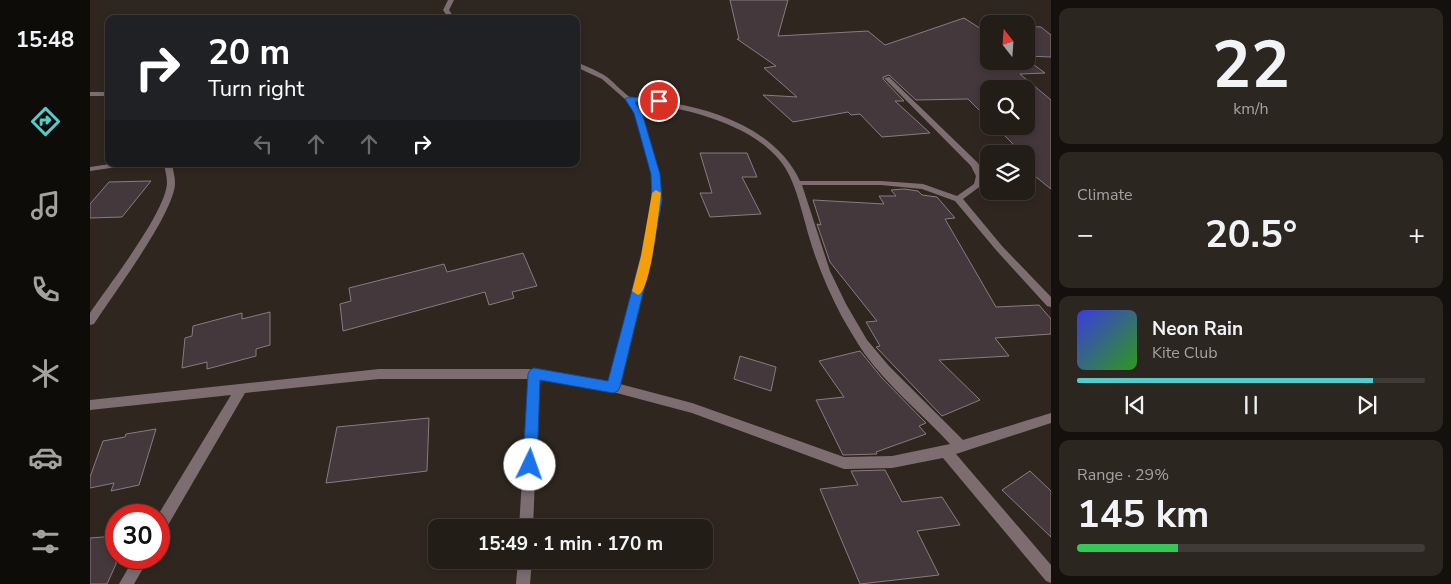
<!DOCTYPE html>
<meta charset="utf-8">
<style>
body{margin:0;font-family:"Nunito Sans",sans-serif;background:#2b2620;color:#f1f3f6;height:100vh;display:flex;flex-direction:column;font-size:19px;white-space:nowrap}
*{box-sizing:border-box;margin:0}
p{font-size:16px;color:#a3a2a1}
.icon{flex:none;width:28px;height:28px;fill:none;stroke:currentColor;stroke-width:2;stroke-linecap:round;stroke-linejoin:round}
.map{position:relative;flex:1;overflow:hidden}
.sheet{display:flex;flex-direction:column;gap:8px;padding:8px;background:#13100d;width:400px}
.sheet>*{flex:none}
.guide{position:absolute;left:15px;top:15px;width:475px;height:152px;border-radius:10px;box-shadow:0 2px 8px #0003,0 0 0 1px #403b36;background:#202124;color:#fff;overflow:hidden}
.needle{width:32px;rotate:343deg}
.fabs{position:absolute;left:890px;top:15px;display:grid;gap:10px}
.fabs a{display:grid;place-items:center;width:55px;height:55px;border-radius:10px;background:#231d17;box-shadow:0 2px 8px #0003,0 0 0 1px #403b36;font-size:25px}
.speed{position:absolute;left:15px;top:504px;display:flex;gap:10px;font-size:25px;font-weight:700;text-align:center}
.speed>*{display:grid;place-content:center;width:65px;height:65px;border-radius:50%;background:#231d17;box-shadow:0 2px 8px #0003,0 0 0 1px #403b36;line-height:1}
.speed .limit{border:8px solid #d22;background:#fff;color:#111}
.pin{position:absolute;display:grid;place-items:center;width:42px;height:42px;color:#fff;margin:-21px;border:2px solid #fff;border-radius:50%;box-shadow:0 1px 5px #0007}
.me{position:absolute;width:55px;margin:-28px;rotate:3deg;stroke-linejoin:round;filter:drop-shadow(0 0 4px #0008)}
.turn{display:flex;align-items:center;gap:18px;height:105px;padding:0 20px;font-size:22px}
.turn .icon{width:65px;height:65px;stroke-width:2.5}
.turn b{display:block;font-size:35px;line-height:42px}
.lanes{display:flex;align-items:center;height:48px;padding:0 20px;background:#0003;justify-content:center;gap:25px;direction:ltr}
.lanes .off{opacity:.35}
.big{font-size:38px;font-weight:700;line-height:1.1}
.sheet .tile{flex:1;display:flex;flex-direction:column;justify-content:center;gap:8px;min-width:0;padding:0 18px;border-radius:10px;background:#2b2620}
.sheet .dial{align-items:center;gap:0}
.dial b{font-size:65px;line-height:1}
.song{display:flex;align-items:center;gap:15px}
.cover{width:60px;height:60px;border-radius:8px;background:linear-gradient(135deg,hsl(240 70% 55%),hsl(110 70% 35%))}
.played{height:5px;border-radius:2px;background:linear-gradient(90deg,#53cdcb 85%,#403b36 85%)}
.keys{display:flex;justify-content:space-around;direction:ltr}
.heat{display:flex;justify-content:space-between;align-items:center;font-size:28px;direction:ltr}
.charge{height:8px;border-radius:4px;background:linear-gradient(90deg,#34c759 29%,#403b36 0)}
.trip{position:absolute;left:338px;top:519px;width:285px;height:50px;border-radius:10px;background:#231d17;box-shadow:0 2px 8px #0003,0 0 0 1px #403b36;font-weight:700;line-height:50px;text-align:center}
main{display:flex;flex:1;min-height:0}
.menu{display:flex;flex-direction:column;width:90px;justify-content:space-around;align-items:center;background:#0e0c09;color:#a3a2a1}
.menu .icon{width:35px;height:35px}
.menu .selected{color:#53cdcb}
.menu b{font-size:22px;color:#f1f3f6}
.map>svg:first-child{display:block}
.building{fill:#44383d;stroke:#897b80}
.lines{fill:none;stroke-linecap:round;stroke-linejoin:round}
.minor{fill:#7d6d71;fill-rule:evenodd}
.route{fill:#1a73e8;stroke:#114b97}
.slow{fill:#f59e0b}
</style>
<main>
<nav class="menu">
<b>15:48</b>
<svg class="icon selected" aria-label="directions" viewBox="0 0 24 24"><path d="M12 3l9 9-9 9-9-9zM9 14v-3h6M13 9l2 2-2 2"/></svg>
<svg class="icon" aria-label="music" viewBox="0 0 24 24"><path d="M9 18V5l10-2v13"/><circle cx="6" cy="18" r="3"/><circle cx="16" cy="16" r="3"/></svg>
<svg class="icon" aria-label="phone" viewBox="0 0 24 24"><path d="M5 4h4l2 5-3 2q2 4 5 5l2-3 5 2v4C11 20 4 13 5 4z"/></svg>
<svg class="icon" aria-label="climate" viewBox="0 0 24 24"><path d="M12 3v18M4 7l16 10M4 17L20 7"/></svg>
<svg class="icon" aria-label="car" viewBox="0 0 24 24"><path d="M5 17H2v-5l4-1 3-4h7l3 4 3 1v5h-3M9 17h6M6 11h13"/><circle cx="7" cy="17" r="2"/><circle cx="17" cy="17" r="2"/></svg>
<svg class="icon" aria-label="filters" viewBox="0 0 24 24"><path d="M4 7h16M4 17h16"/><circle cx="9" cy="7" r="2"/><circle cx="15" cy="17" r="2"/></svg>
</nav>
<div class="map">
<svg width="961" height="584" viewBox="0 0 961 584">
<rect width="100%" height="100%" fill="#2f271f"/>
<!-- building -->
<g class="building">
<polygon points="640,0 698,0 688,36 778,31 795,45 874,18 899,34 899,61 936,61 936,59 955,73 930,74 961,100 961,189 936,169 936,154 933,154 905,126 936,126 936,89 899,89 899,120 878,99 826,100 799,75 793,77 793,79 814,101 805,101 840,133 792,137 770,114 761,115 758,112 703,122 673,95 707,97 674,68 686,66 647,39 649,39"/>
<polygon points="936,26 951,27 961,35 961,57 936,56"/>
<polygon points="610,153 657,153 667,177 652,177 671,214 620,217 610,193 622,193"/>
<polygon points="61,181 32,217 0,218 0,204 19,182"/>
<polygon points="814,189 828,191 832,195 847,197 865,218 855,219 906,307 949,305 961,319 961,334 905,338 919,356 849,360 890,400 852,416 786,347 790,346 776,322 787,321 740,262 727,224 731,225 723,200 794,204 789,196 806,196 801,190"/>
<polygon points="433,253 447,286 422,292 424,298 399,305 395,292 253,331 250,304 261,301 259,288 354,264 357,272"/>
<polygon points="180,312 180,345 166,349 166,356 117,369 117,362 92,368 95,338 102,336 103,326 152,313 152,319"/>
<polygon points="770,351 792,378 836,423 829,426 836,434 786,452 787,454 753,455 726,400 754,397 729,361"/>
<polygon points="650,356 686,367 681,391 644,379"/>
<polygon points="339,418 337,471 236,483 247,427"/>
<polygon points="66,429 49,485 21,491 24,483 0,488 0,477 13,441 35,437 36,434"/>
<polygon points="795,470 812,502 852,497 870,525 827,531 849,575 770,584 730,489 768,485 761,471"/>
<polygon points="940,471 961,491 961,537 912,490"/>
<polygon points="26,536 26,564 17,584 0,584 0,538"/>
</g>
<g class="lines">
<!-- minor -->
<g class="minor">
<polygon points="358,0 364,0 359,10 365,19 359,19 353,10"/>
<path d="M486,62C496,66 508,71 517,77C525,83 532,92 540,97C547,100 572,101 582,103C631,111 688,133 710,181H791L833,184L867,196L884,184L886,176L881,166L794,78L799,77L888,163L894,176L892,185L873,199L912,246L961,297V307L957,306L906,250L865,201L832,189L791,185H712L740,271L756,304L777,340L799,366L873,440L961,413V423L866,454L961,565V583L956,581L853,458L802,468L754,469L602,413L523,392L449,380L443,528H429L438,379H289L155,393L74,532L69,534L68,515L141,395L0,410V400L289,369H444L519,381L552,256L563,200L561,174L545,113L536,100L512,79L486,67ZM544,102C595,107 679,126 701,179C709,197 714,220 720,240C728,267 739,292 752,317C759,329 766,341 774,353C798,386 832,414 860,444L802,456L754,457L602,403L530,384L562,256L571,200L569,174L551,113Z"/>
<rect x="0" y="92" width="19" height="4"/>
<polygon points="20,164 38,164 34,166 0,171 0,167"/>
<path d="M74,164H82C83,170 85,177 85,183C85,212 22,296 4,324L0,325V313C18,286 76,212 77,183C77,177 75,170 74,164Z"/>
<polygon points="44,558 59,558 44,584 29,584"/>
<polygon points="428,560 442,560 440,584 426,584"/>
</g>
</g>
<!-- route -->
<polygon class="route" points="539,97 569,99 573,101 569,103 545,102 552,113 570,174 572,200 562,256 530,387 528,391 523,393 450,380 447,465 445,470 440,472 435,470 433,465 438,374 440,370 444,368 518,381 551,256 562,200 561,174 544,113 535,99"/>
<!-- slow -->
<path class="slow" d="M566,190L571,193C569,209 561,292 548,295L542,291L551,256L562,193Z"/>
</svg>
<div class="fabs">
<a><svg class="needle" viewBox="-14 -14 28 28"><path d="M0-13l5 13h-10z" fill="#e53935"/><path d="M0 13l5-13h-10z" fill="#a3a2a1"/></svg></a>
<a><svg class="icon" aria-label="search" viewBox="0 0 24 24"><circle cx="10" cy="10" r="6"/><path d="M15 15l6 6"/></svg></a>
<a><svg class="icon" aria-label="layers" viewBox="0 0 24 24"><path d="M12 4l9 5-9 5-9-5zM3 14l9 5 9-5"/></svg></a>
</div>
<div class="speed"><div class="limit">30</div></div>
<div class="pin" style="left:569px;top:101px;background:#d93025"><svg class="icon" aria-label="arrive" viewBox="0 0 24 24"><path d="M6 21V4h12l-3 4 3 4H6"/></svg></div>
<svg class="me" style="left:440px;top:465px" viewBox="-20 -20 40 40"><circle r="19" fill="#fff"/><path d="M0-13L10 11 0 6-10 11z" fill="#1a73e8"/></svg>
<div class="trip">15:49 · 1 min · 170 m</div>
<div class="guide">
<div class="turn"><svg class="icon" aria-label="right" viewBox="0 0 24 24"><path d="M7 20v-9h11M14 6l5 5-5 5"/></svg><div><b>20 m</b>Turn right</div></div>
<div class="lanes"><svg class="icon off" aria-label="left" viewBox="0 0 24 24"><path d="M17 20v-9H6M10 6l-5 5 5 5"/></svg><svg class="icon off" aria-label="ahead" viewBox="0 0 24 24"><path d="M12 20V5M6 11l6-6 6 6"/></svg><svg class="icon off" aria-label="ahead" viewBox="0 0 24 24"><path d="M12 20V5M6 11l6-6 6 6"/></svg><svg class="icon" aria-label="right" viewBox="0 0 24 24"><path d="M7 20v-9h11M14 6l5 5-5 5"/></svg></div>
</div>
</div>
<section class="sheet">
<div class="tile dial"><b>22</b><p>km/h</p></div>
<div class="tile"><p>Climate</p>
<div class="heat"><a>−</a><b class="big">20.5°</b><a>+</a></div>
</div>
<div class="tile">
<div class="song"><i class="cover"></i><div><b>Neon Rain</b><p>Kite Club</p></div></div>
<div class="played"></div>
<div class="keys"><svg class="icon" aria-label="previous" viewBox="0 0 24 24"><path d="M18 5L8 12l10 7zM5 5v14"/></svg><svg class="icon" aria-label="pause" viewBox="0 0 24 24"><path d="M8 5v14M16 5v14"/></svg><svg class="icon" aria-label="next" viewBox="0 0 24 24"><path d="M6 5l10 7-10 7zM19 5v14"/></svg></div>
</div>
<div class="tile"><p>Range · 29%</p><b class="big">145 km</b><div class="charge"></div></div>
</section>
</main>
